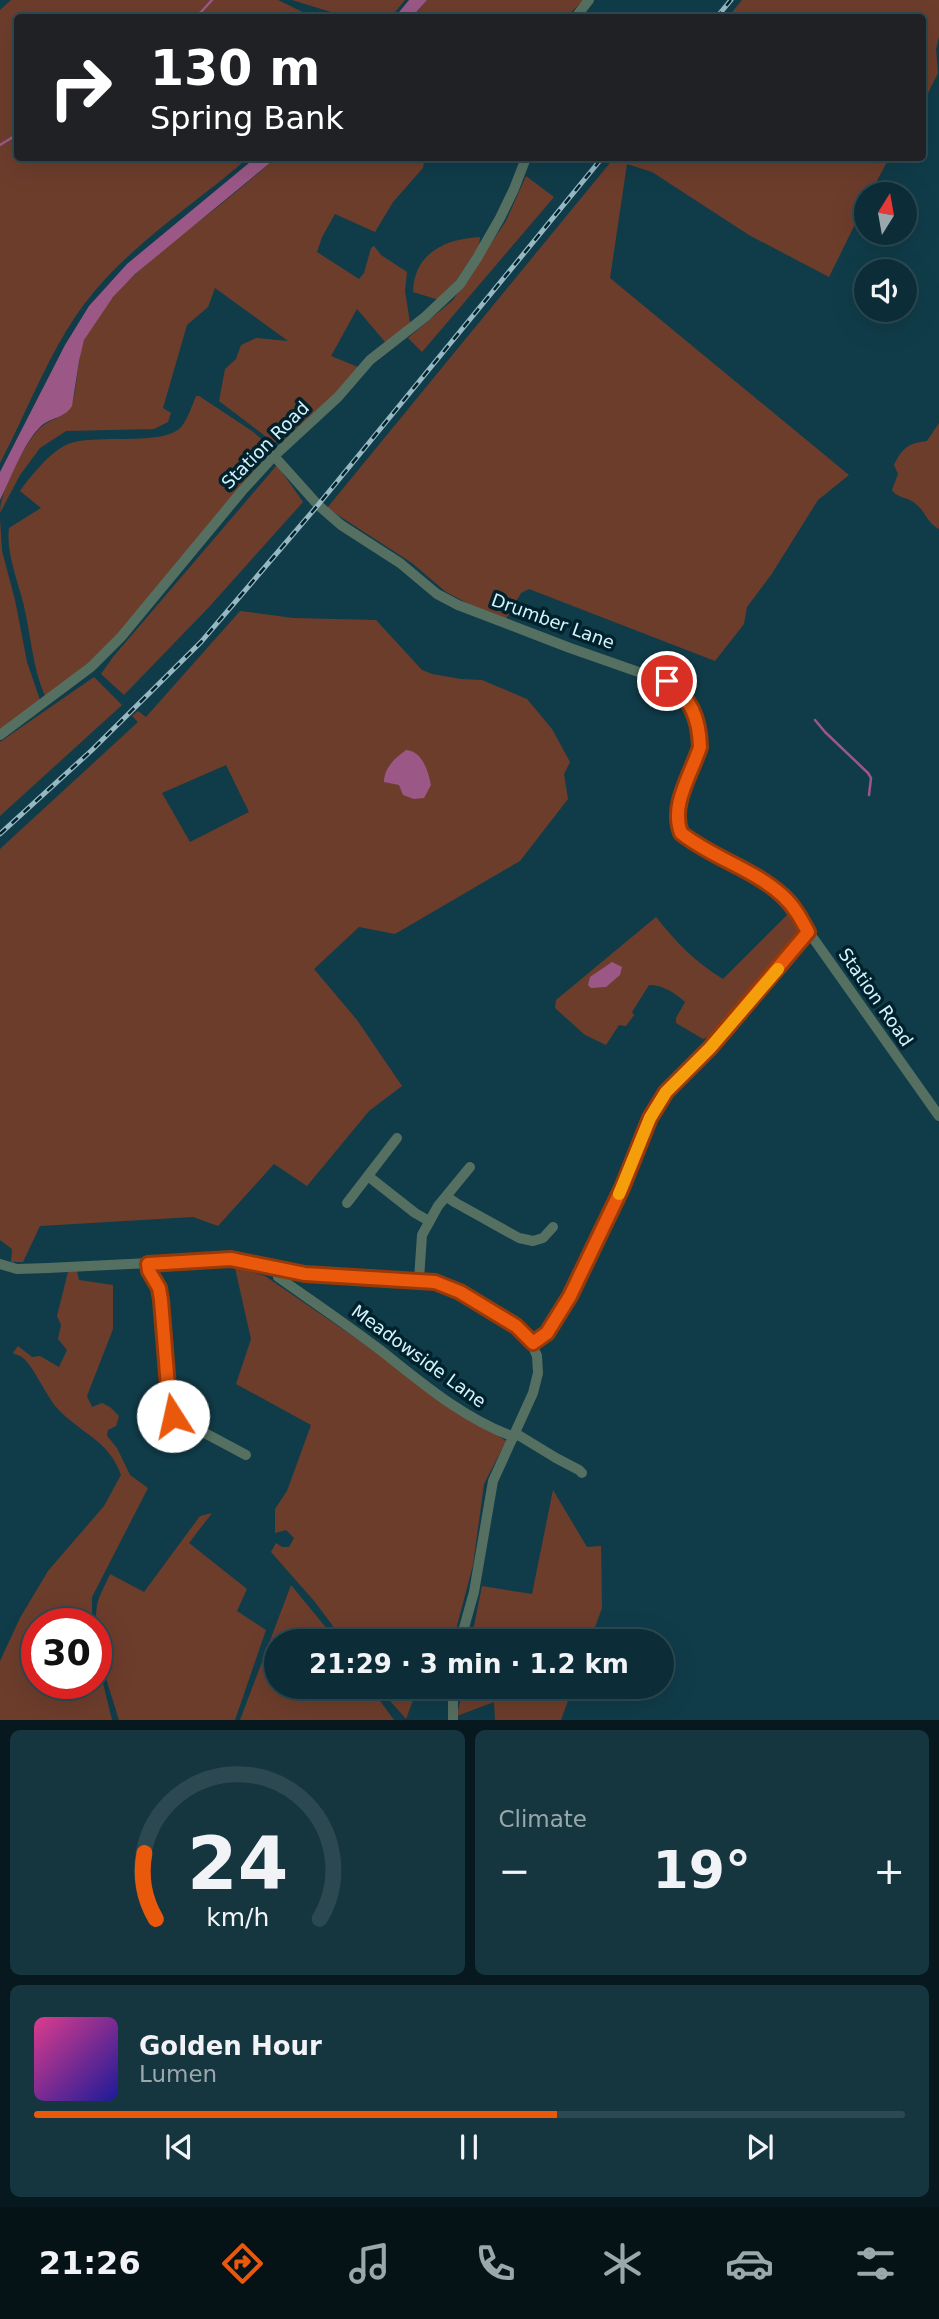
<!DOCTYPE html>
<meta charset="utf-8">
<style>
body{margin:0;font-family:"DejaVu Sans",sans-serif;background:#15353f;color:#f1f3f6;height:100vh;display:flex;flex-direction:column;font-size:26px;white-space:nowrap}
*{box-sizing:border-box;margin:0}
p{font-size:23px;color:#9aa8ad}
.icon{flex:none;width:38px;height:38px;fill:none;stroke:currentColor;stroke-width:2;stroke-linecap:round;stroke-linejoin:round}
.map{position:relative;height:1720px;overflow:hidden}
.sheet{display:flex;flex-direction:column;gap:10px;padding:10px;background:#07191e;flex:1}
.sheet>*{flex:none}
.guide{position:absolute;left:14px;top:14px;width:912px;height:147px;border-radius:7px;box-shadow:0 7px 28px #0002,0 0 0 2px #2c4952;background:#202124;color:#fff;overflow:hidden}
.needle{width:46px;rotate:11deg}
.fabs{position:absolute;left:854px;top:182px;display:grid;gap:14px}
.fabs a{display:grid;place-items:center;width:63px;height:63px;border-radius:50%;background:#0c2d37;box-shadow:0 7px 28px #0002,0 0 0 2px #2c4952;font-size:35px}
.speed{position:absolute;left:21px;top:1608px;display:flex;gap:14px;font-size:35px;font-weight:700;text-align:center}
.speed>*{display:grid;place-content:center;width:91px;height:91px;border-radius:50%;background:#0c2d37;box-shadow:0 7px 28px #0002,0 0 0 2px #2c4952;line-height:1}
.speed .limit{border:10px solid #d22;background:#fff;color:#111}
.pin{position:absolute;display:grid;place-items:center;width:60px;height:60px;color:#fff;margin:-30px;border:4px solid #fff;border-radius:50%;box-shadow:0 2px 7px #0007}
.me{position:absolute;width:77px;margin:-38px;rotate:350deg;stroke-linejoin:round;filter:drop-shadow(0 0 5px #0008)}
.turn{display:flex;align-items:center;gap:24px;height:147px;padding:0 21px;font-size:32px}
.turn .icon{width:91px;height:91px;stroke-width:2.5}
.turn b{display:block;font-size:49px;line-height:60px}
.big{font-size:52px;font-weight:700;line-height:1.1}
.sheet .card{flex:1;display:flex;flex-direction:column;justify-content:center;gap:10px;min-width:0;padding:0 24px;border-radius:10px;background:#15353f}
.sheet .dial{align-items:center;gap:0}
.dial svg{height:182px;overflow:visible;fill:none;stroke:#2c4952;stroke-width:7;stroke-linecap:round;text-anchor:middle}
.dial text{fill:#f1f3f6;stroke:none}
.song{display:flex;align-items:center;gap:21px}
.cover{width:84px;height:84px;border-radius:10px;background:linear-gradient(135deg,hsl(330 70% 55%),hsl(240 70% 35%))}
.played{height:7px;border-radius:4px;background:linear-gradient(90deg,#ea580c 60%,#2c4952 60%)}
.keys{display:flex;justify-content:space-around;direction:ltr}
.heat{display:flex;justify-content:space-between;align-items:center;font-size:38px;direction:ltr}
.sheet .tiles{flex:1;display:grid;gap:10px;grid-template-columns:1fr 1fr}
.card:last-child{grid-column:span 2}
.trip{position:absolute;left:264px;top:1629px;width:410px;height:70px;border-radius:35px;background:#0c2d37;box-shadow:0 7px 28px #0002,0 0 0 2px #2c4952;font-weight:700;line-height:70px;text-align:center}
.tabs{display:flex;height:112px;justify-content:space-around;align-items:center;background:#051216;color:#9aa8ad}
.tabs .icon{width:49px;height:49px}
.tabs .on{color:#ea580c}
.tabs b{font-size:32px;color:#f1f3f6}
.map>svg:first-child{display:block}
.green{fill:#6d3d2c;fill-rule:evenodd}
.water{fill:#9b5886}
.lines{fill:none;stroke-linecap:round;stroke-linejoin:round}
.stream{stroke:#9b5886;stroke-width:2.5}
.minor{stroke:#557061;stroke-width:10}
.rail-casing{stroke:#95b8c3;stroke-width:5}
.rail{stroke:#00222c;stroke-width:2.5;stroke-dasharray:8;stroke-linecap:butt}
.route-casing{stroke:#983908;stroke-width:18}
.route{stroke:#ea580c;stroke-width:12}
.slow{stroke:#f59e0b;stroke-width:12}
.labels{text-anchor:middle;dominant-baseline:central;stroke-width:7;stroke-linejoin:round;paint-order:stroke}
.street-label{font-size:18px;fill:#d5f3fd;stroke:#00222c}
</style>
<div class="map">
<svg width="939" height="1721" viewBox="0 0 939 1721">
<rect width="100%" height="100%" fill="#103c49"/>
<!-- green -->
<g class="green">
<path d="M11,0H278L313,17L18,18V158H248C194,205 129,245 85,303C49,351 28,410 0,463V10Z"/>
<polygon points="292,0 405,0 391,17 347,17"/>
<polygon points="427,0 584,0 566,17 412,18"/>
<polygon points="742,0 939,0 939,37 936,49 938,73 926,97 922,118 922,18 728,17"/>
<path d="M276,158H425L423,168L393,202L375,232L335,214L322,237L317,252L359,279L364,273L371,248L374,246L381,255L407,272L405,291L410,323L386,343L357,309L331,356L358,367L330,400L281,442H273L219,401L225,369L236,359L241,345L256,338L288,341L215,288L208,307L187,325L163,408L171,413L168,422L154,429L66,431L40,448L20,475L0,513C0,490 24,444 40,428C49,419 62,419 70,407C77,398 77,356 84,340C110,286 169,245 215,209C236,192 256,175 276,158Z"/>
<polygon points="614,158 889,158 870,194 866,194 866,202 829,277 749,235 652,172 627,164 610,278 849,475 818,500 771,575 747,607 744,624 715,661 529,589 521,593 506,619 469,604 446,592 412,563 327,508"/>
<polygon points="526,176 554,197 422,352 408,338 453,300 506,221"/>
<path d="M480,237L479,246L448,293L439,300L413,292C414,253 445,239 480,237Z"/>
<path d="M196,396H199L252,431L264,441L267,453L224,509L123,629L88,665L45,696C32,666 31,634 23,602C17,578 6,552 9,528L41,508L20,491C31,476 49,453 66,445C93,432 165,448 182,426C188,418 192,406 196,396Z"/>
<path d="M939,423V529C927,523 926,512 916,504C909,497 898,499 892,490L898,474L894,465C902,448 909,443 927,441Z"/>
<polygon points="277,465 303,502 209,607 124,695 101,674 113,657"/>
<polygon points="0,519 2,551 15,600 27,662 40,700 0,730"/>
<path d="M240,611L293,618L376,620L422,670L432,674L461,679L482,680L527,699L552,729L570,762L564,774L568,799L520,861L395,934L359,927L314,969L357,1020L402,1086L369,1111L307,1186L274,1164L218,1226L193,1217L40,1226L23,1262H11L12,1249L0,1240V849L138,722L132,716L138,711L146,717ZM226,765L249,812L190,842L162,793Z"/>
<polygon points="94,677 122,705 0,816 0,742"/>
<path d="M788,914L796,923L799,932L767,973L713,1035L703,1039L676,1023V1018L685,1002C676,993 661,984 649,985L632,1012L634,1015L626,1026L619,1025L606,1045L585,1035L555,1008L556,1000L656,917C676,942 696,963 723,979Z"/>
<polygon points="235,1268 265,1276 506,1441 484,1484 473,1565 453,1641 344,1641 315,1602 271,1552 276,1543 282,1547 289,1547 294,1538 286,1530 275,1533 275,1509 287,1491 311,1425 236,1384 251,1339"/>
<path d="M77,1271L79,1280L113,1285V1329L87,1396L92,1407L102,1403L110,1407L119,1416L116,1426L108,1430L107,1436L117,1448L130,1475L148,1488L92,1597V1624H37V1684H96V1655L112,1720L0,1721V1661L20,1618L48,1571L104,1506L121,1475C109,1440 81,1434 57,1408C47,1397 32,1364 23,1358C20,1355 16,1355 13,1353L18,1346L32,1357L40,1356L59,1367L67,1350L58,1339L61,1325L57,1316L68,1272Z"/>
<polygon points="553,1490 587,1547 601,1546 602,1608 590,1641 471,1641 482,1586 532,1594"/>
<path d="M212,1513L189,1543L247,1589L237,1611L266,1630L235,1720H119C109,1685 91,1643 97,1605C99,1595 106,1584 110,1574L144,1592L200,1516Z"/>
<polygon points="291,1585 337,1641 276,1642 276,1687 370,1687 394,1720 240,1720"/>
<polygon points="378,1687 418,1687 406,1719"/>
<polygon points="463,1687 573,1687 561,1720 495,1720 494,1702 457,1716"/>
</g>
<!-- water -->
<g class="water">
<polygon points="409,0 427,0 412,17 395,17"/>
<path d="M255,158H276L135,274L113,297L84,340L79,361L72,406C64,419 50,417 40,427C23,444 11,478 0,500V472L65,345L89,306L127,264Z"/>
<path d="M406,750C422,751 428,770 431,785L424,798L414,799L403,795L399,785L384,782C384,768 395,758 406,750Z"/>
<polygon points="612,962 622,967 620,975 606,987 591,988 588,985 590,977"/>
</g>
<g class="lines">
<!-- stream -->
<g class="stream">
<polyline points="192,18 201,12 212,0"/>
<polyline points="0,145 18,134"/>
<polyline points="815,720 825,732 868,773 871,778 869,795"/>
</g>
<!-- minor -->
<g class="minor">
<polyline points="575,18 589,0"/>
<polyline points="274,456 318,505 341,525 400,563 437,594 458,605 570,648 667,682 683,693 696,718 700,747 679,806 677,817 681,833 767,883 784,897 939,1116"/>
<polyline points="0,735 91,667 121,637 242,491 274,456 338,397 370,360 425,317 460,284 477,258 500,218 514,189 526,158"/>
<polyline points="368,1176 415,1213 429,1221"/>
<polyline points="447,1197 456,1203 519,1238 533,1241 543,1238 553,1227"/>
<polyline points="347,1203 397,1138"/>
<polyline points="0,1264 17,1269 48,1268 231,1259 305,1274 435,1281 460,1292 516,1326 529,1337 537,1356 538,1373 533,1393 493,1481 474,1592 460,1642"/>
<path d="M148,1264C150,1277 159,1286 161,1300L169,1399L173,1416L246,1455"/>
<path d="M277,1270L278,1277C312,1301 346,1324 379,1349C421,1382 462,1418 514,1437"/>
<polyline points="419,1279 422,1235 438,1206 470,1167"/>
<polyline points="533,1343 547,1333 570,1296 622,1188 650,1118 666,1092 710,1047 809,932"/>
<polyline points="515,1433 556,1458 579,1470 582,1473"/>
<polyline points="453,1687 453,1721"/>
</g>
<!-- rail casing -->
<g class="rail-casing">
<g id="rail">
<polyline points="716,18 731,0"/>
<polyline points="0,834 92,750 201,642 318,505 602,158"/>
</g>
</g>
<!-- rail -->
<use href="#rail" class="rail"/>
</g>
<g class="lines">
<!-- route casing -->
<g class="route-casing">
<path id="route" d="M173,1416L169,1399L161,1300L159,1288L149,1271L148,1264L231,1259L305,1274L435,1282L460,1292L516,1326L533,1343L547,1333L570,1296L622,1188L650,1118L666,1092L710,1048L808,932C801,919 794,906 783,896C754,869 712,858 681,833C670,805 691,775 700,747C699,717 691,699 667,681"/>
</g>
<!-- route -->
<use href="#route" class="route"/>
<!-- slow -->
<polyline class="slow" points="619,1194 650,1118 666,1092 710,1048 778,969"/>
</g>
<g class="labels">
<!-- street labels -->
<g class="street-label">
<text transform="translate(265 445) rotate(-45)">Station Road</text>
<text transform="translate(553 621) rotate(20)">Drumber Lane</text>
<text transform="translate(876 997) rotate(55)">Station Road</text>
<text transform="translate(419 1356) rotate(36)">Meadowside Lane</text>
</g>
</g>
</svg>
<div class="fabs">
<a><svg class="needle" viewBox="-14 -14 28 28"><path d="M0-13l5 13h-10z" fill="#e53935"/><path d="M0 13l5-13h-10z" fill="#9aa8ad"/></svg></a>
<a><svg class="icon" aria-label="sound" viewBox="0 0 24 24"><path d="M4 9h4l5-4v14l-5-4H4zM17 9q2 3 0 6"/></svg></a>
</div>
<div class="speed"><div class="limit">30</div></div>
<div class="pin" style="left:667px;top:681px;background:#d93025"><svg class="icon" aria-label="arrive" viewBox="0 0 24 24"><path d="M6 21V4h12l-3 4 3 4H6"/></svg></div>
<svg class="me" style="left:173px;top:1416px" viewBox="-20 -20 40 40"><circle r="19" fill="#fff"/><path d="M0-13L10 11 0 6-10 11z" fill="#ea580c"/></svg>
<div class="trip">21:29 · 3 min · 1.2 km</div>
<div class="guide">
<div class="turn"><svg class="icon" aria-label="right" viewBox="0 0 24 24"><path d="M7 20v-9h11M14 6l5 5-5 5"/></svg><div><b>130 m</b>Spring Bank</div></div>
</div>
</div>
<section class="sheet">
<div class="tiles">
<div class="card dial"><svg viewBox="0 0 100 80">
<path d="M14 69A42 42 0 1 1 86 69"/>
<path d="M14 69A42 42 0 0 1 9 40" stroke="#ea580c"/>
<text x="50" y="56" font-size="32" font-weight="700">24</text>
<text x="50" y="72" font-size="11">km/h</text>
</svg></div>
<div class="card"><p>Climate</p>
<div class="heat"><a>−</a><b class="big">19°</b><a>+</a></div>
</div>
<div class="card">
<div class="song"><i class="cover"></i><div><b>Golden Hour</b><p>Lumen</p></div></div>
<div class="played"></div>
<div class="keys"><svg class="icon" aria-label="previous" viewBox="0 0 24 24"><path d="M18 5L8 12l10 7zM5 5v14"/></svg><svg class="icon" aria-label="pause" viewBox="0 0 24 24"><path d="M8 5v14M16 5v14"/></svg><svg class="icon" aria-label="next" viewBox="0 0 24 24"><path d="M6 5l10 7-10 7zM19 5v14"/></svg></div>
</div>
</div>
</section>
<nav class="tabs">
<b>21:26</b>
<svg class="icon on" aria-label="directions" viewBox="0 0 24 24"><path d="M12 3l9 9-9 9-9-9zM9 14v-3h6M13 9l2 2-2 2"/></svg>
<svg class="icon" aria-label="music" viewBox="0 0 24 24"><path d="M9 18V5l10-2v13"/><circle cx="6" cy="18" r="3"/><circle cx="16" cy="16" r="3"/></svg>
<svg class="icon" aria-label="phone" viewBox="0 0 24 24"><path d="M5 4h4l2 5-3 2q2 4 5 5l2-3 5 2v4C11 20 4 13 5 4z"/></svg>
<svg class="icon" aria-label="climate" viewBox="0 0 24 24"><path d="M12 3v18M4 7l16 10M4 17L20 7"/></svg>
<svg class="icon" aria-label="car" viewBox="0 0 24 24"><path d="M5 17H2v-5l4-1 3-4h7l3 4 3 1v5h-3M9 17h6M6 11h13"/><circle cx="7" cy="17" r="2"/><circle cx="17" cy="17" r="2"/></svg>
<svg class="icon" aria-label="filters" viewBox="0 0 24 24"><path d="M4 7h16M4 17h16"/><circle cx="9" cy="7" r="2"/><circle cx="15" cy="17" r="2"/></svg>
</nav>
